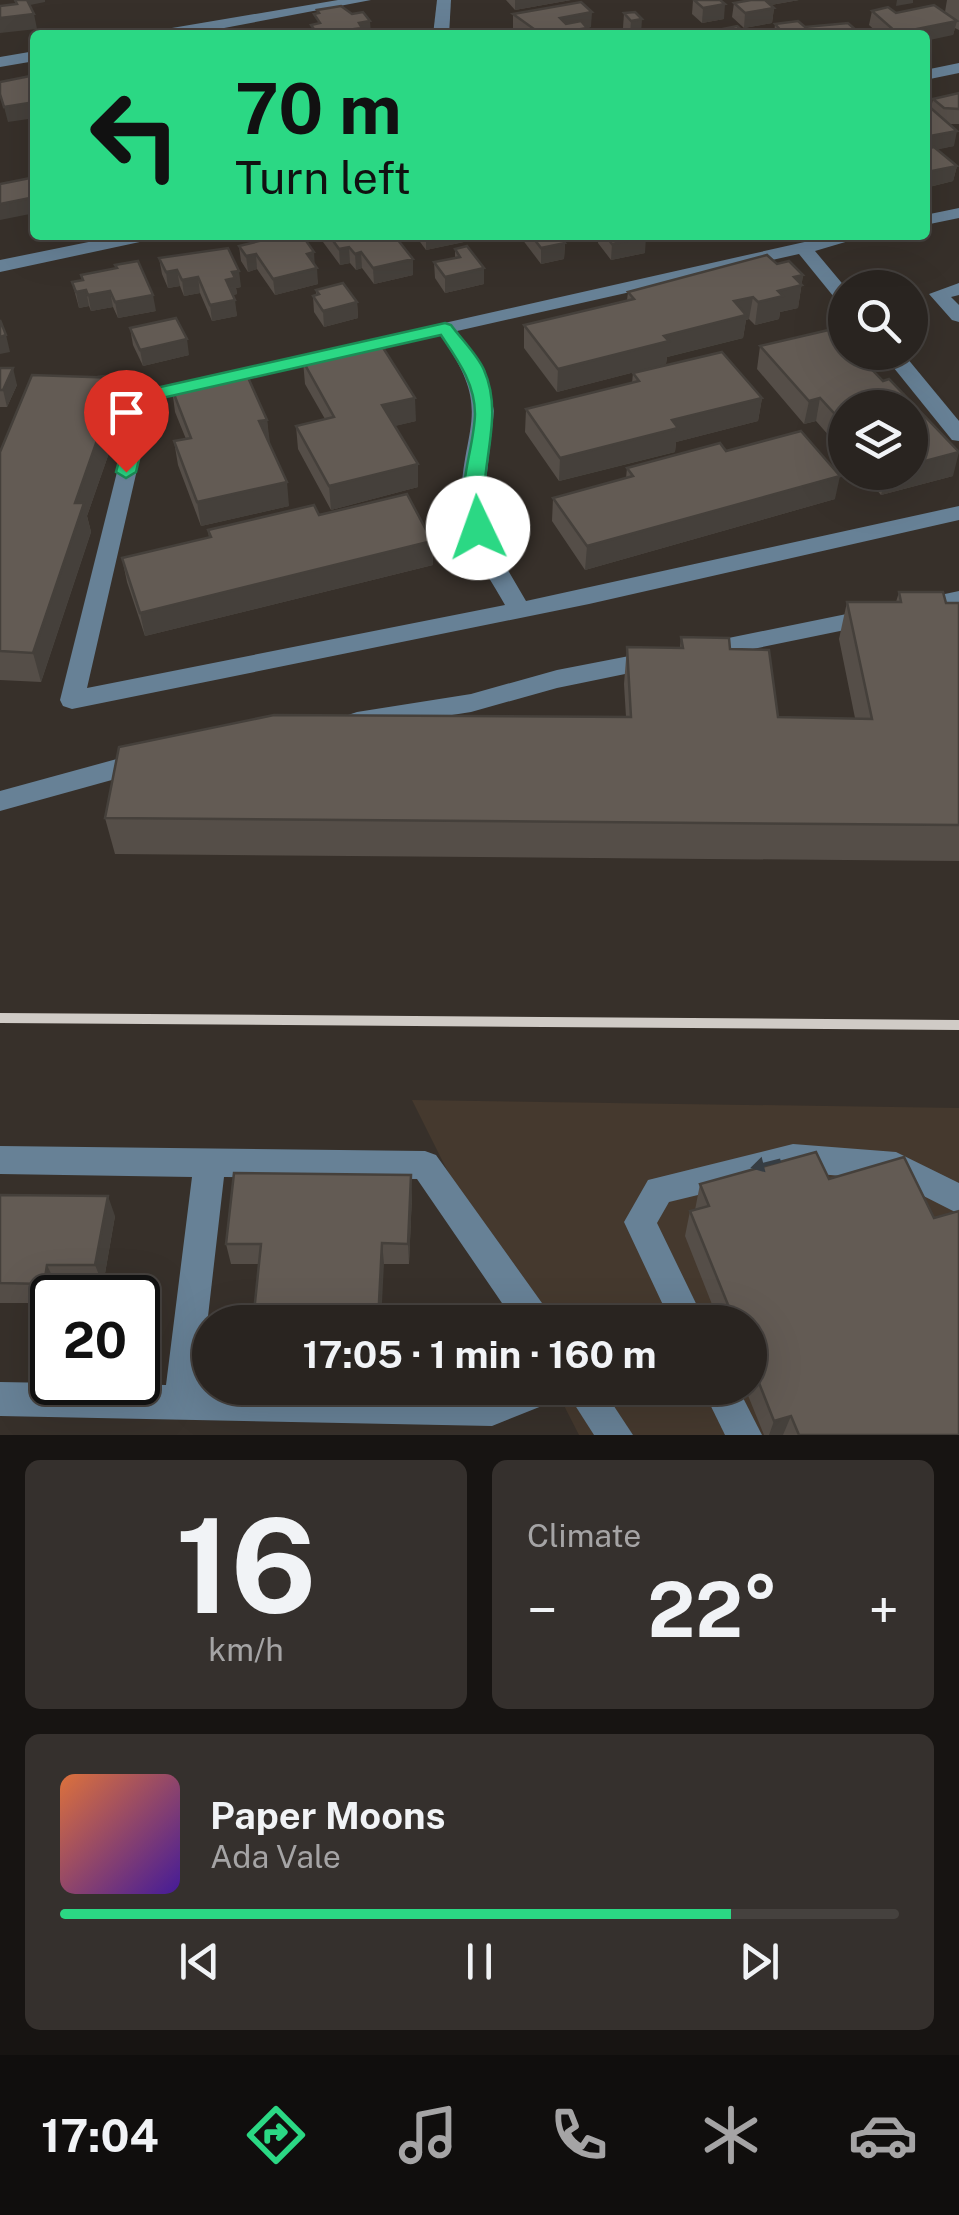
<!DOCTYPE html>
<meta charset="utf-8">
<style>
body{margin:0;font-family:"Public Sans",sans-serif;background:#35302d;color:#f1f3f6;height:100vh;display:flex;flex-direction:column;font-size:38px;white-space:nowrap}
*{box-sizing:border-box;margin:0}
p{font-size:32px;color:#a5a4a5}
.icon{flex:none;width:55px;height:55px;fill:none;stroke:currentColor;stroke-width:2;stroke-linecap:round;stroke-linejoin:round}
.map{position:relative;height:1435px;overflow:hidden}
.details{display:flex;flex-direction:column;gap:25px;padding:25px;background:#171412;flex:1}
.details>*{flex:none}
.banner{position:absolute;left:30px;top:30px;width:900px;height:210px;border-radius:10px;box-shadow:0 10px 40px #0002,0 0 0 2px #45413e;background:#2bd884;color:#111;overflow:hidden}
.tools{position:absolute;left:828px;top:270px;display:grid;gap:20px}
.tools a{display:grid;place-items:center;width:100px;height:100px;border-radius:50%;background:#292420;box-shadow:0 10px 40px #0002,0 0 0 2px #45413e;font-size:50px}
.speed{position:absolute;left:30px;top:1275px;display:flex;gap:20px;font-size:50px;font-weight:700;text-align:center}
.speed>*{display:grid;place-content:center;width:130px;height:130px;border-radius:50%;background:#292420;box-shadow:0 10px 40px #0002,0 0 0 2px #45413e;line-height:1}
.speed .limit{border:5px solid #111;border-radius:15px;background:#fff;color:#111}
.pin{position:absolute;display:grid;place-items:center;width:85px;height:85px;color:#fff;margin:-102px -42px;border-radius:50% 50% 50% 0;rotate:-45deg;box-shadow:0 0 10px #0007}
.pin .icon{rotate:45deg}
.me{position:absolute;width:110px;margin:-55px;rotate:357deg;stroke-linejoin:round;filter:drop-shadow(0 0 8px #0008)}
.turn{display:flex;align-items:center;gap:35px;height:210px;padding:0 40px;font-size:45px}
.turn .icon{width:130px;height:130px;stroke-width:2.5}
.turn b{display:block;font-size:70px;line-height:85px}
.big{font-size:75px;font-weight:700;line-height:1.1}
.details .card{flex:1;display:flex;flex-direction:column;justify-content:center;gap:15px;min-width:0;padding:0 35px;border-radius:15px;background:#35302d}
.details .dial{align-items:center;gap:0}
.dial b{font-size:130px;line-height:1}
.song{display:flex;align-items:center;gap:30px}
.cover{width:120px;height:120px;border-radius:15px;background:linear-gradient(135deg,hsl(20 70% 55%),hsl(260 70% 35%))}
.played{height:10px;border-radius:5px;background:linear-gradient(90deg,#2bd884 80%,#45413e 80%)}
.keys{display:flex;justify-content:space-around;direction:ltr}
.heat{display:flex;justify-content:space-between;align-items:center;font-size:55px;direction:ltr}
.details .tiles{flex:1;display:grid;gap:25px;grid-template-columns:1fr 1fr}
.card:last-child{grid-column:span 2}
.trip{position:absolute;left:192px;top:1305px;width:575px;height:100px;border-radius:50px;background:#292420;box-shadow:0 10px 40px #0002,0 0 0 2px #45413e;font-weight:700;line-height:100px;text-align:center}
.tab-bar{display:flex;height:160px;justify-content:space-around;align-items:center;background:#100e0d;color:#a5a4a5}
.tab-bar .icon{width:70px;height:70px}
.tab-bar .on{color:#2bd884}
.tab-bar b{font-size:45px;color:#f1f3f6}
.map>svg:first-child{display:block}
.built{fill:#45392e}
.lines{fill:none;stroke-linecap:round;stroke-linejoin:round}
.minor{fill:#678196;fill-rule:evenodd}
.rail{stroke:#d0cbc6;stroke-width:10}
.wall{fill:#554e48}
.shaded-wall{fill:#45403b}
.building{fill:#635b54;stroke:#45403b;stroke-width:2.5}
.oneway{fill:#363d43}
.route{fill:#2bd884;stroke:#1c8c56;stroke-width:2.5}
</style>
<div class="map">
<svg width="959" height="1435" viewBox="0 0 959 1435">
<rect width="100%" height="100%" fill="#37302a"/>
<!-- built -->
<polygon class="built" points="412,1100 959,1108 959,1435 579,1435 555,1388 750,1388 750,1322 523,1322"/>
<g class="lines">
<!-- minor -->
<g class="minor">
<polygon points="338,0 371,0 187,35 152,35 160,30"/>
<polygon points="437,0 451,0 449,35 433,35"/>
<polygon points="35,51 35,61 0,67 0,57"/>
<polygon points="959,63 959,73 925,80 925,70"/>
<polygon points="959,208 959,218 925,225 925,215"/>
<polygon points="123,235 158,235 149,240 0,272 0,260"/>
<path d="M836,235H869L815,251L846,288L845,304L838,302L799,254L457,331L485,370L494,411L483,508L495,548L526,601L959,506V520L589,604L72,709L63,706L60,700L137,392ZM440,335C496,413 461,425 461,506C462,540 489,576 505,605L87,688L153,400Z"/>
<polygon points="959,283 959,295 951,297 959,305 959,322 952,320 929,294"/>
<polygon points="881,352 902,352 959,421 959,441 952,440"/>
<polygon points="959,591 959,607 915,616 903,608 907,602"/>
<polygon points="876,608 884,610 888,616 884,622 699,660 687,652 699,644"/>
<polygon points="655,651 667,660 664,666 557,688 471,712 357,730 348,727 344,721 348,715 357,712 471,694 557,670"/>
<polygon points="146,751 155,754 159,761 155,768 0,811 0,791"/>
<polygon points="793,1144 896,1152 959,1183 959,1214 892,1180 793,1172 669,1202 657,1223 705,1322 671,1322 624,1222 648,1180"/>
<polygon points="0,1146 425,1151 436,1155 547,1310 552,1322 515,1322 417,1179 224,1177 200,1386 492,1392 502,1388 562,1388 557,1400 492,1426 0,1416 0,1382 166,1385 192,1177 0,1174"/>
<polygon points="564,1388 602,1388 633,1435 594,1435"/>
<polygon points="702,1388 738,1388 762,1435 725,1435"/>
</g>
<!-- rail -->
<polyline class="rail" points="0,1018 959,1025"/>
</g>
<!-- wall -->
<g class="wall">
<polygon points="506,0 571,0 515,10"/>
<polygon points="693,0 724,19 702,23 692,14"/>
<polygon points="745,0 799,0 771,5 774,8 772,23 744,28 732,17 734,3 746,1"/>
<polygon points="947,0 959,0 959,30 955,28 953,35 880,35 869,25 872,11 954,19 945,12"/>
<polygon points="635,12 641,34 630,35 623,28 624,13"/>
<polygon points="513,14 591,27 587,28 587,35 521,35 513,29"/>
<polygon points="775,24 805,27 858,32 858,35 774,35"/>
<polygon points="959,93 959,124 949,124 954,146 937,149 957,166 953,181 925,188 925,103 931,108 933,99"/>
<polygon points="323,235 395,235 413,259 413,275 374,284 362,268 356,270 350,263 340,265 323,242"/>
<polygon points="415,235 478,235 478,239 426,250"/>
<polygon points="519,235 559,235 565,243 564,259 541,264"/>
<polygon points="598,235 644,235 645,253 611,260 598,243"/>
<polygon points="239,246 315,266 318,284 275,295 257,269 248,272 241,261"/>
<polygon points="455,249 484,268 484,284 445,293 435,278 434,262 455,258"/>
<polygon points="159,258 241,287 236,288 237,294 233,295 237,316 212,321 200,293 184,296 180,286 168,288 162,274"/>
<polygon points="777,264 803,275 798,308 780,312 779,319 755,325 749,319 746,320 743,338 667,357 666,364 557,392 524,348 524,325 627,300 628,292"/>
<polygon points="81,275 156,311 118,318 113,307 91,311 89,306 79,308 72,282 82,280"/>
<polygon points="316,290 357,302 358,318 324,327 314,312 313,296 316,295"/>
<polygon points="130,328 189,355 143,366 133,345"/>
<polygon points="760,346 883,381 953,476 881,495 861,472 910,472 845,408 845,454 816,421 804,424 757,369"/>
<polygon points="303,361 416,421 394,426 418,464 418,487 331,510 298,449 296,426 325,419 305,384"/>
<polygon points="0,368 17,385 7,407 0,407"/>
<polygon points="633,373 762,398 758,421 676,442 675,452 559,481 525,432 526,409 632,383"/>
<polygon points="32,375 126,395 123,395 125,407 87,516 91,532 41,682 0,680 0,452"/>
<polygon points="172,389 267,420 269,443 289,506 201,526 178,465 174,441 186,439 175,412"/>
<polygon points="726,451 835,499 585,570 552,521 553,498 626,478 627,468"/>
<polygon points="319,515 432,541 433,565 145,636 127,582 122,558 209,538 208,530"/>
<polygon points="899,592 946,603 959,603 959,861 115,854 105,818 626,717 624,684 627,647 680,648 681,637 730,649 778,717 855,718 839,639 847,602 896,602"/>
<polygon points="700,1184 959,1435 764,1435 745,1388 750,1388 750,1322 719,1322 685,1236 690,1211 695,1210"/>
<polygon points="0,1195 115,1216 103,1285 56,1284 52,1303 0,1303"/>
<polygon points="412,1195 409,1264 231,1264 226,1244"/>
</g>
<!-- shaded-wall -->
<g class="shaded-wall">
<polygon points="24,0 45,0 45,2 25,6"/>
<polygon points="515,0 571,0 515,10"/>
<polygon points="755,0 799,0 754,8"/>
<polygon points="897,0 913,0 913,3 896,6"/>
<polygon points="725,4 724,19 702,23 703,8"/>
<polygon points="774,8 772,23 744,28 745,13"/>
<polygon points="592,12 591,27 560,33 560,18"/>
<polygon points="34,14 37,29 0,33 0,18"/>
<polygon points="642,19 641,34 630,35 631,21"/>
<polygon points="370,21 371,35 352,35 359,23"/>
<polygon points="957,21 953,35 925,41 925,35 897,35 897,33"/>
<polygon points="587,28 587,35 548,35"/>
<polygon points="35,102 35,118 8,122 4,107"/>
<polygon points="957,131 954,146 927,152 930,136"/>
<polygon points="957,166 953,181 925,188 927,172"/>
<polygon points="35,197 35,213 0,220 0,204"/>
<polygon points="426,235 478,235 478,239 426,250"/>
<polygon points="683,235 709,235 683,241"/>
<polygon points="646,237 645,253 611,260 612,244"/>
<polygon points="565,243 564,259 541,264 541,248"/>
<polygon points="349,247 350,263 340,265 339,249"/>
<polygon points="314,252 315,268 307,254"/>
<polygon points="361,252 362,268 356,270 355,254"/>
<polygon points="256,254 257,269 248,272 246,256"/>
<polygon points="413,259 413,275 374,284 373,268"/>
<polygon points="317,268 318,284 275,295 273,279"/>
<polygon points="484,268 484,284 445,293 445,277"/>
<polygon points="177,270 180,286 168,288 166,272"/>
<polygon points="239,271 241,287 236,288 237,294 228,296 226,280 232,272"/>
<polygon points="803,275 798,308 780,312 779,319 755,325 758,302 778,291 794,277"/>
<polygon points="198,277 200,293 184,296 182,280"/>
<polygon points="86,290 89,306 79,308 76,292"/>
<polygon points="110,291 113,307 91,311 88,295"/>
<polygon points="153,295 156,311 118,318 115,302"/>
<polygon points="753,297 749,319 746,320 743,338 667,357 666,364 557,392 558,369 664,336 734,301"/>
<polygon points="235,300 237,316 212,321 210,305"/>
<polygon points="357,302 358,318 324,327 323,311"/>
<polygon points="6,335 10,352 0,354 0,337"/>
<polygon points="187,339 189,355 143,366 140,350"/>
<polygon points="13,368 17,385 7,407 3,390"/>
<polygon points="123,374 126,395 123,395 125,407 87,516 91,532 41,682 33,653 75,503 119,378"/>
<polygon points="415,398 416,421 383,429 382,405"/>
<polygon points="762,398 758,421 676,442 675,452 559,481 560,458 672,420"/>
<polygon points="820,398 816,421 804,424 809,401"/>
<polygon points="267,420 270,443 262,445 259,421"/>
<polygon points="959,452 953,476 881,495 887,472 910,472 910,465"/>
<polygon points="418,464 418,487 331,510 329,486"/>
<polygon points="840,476 835,499 585,570 587,546"/>
<polygon points="287,482 289,506 201,526 197,502"/>
<polygon points="432,541 433,565 145,636 140,613"/>
<polygon points="411,1175 412,1195 409,1264 408,1244"/>
<polygon points="108,1196 115,1216 103,1285 95,1265"/>
<polygon points="382,1243 384,1263 381,1322 378,1322"/>
<polygon points="47,1265 56,1284 52,1303 44,1284"/>
<polygon points="791,1416 783,1435 769,1435 774,1421"/>
</g>
<!-- building -->
<g class="building">
<polygon points="15,0 27,0 34,14 0,18 0,6 17,4"/>
<polygon points="694,0 720,0 725,4 703,8"/>
<polygon points="751,0 765,0 774,8 745,13 734,3"/>
<polygon points="581,2 592,12 560,18 566,24 581,21 587,28 548,35 528,35 524,31 534,29 513,14"/>
<polygon points="934,5 957,21 897,33 872,11 888,7 896,13"/>
<polygon points="341,6 352,14 363,12 370,21 359,23 362,28 355,29 359,34 282,35 316,32 311,25 320,23 314,14 319,13 317,10"/>
<polygon points="635,12 642,19 631,21 624,13"/>
<polygon points="798,21 805,27 848,23 858,32 839,35 785,35 775,24"/>
<polygon points="737,26 747,35 693,35"/>
<polygon points="35,75 35,102 4,107 0,94 0,82"/>
<polygon points="959,93 959,109 944,108 933,99"/>
<polygon points="925,103 957,131 930,136 925,132"/>
<polygon points="934,147 957,166 927,172 925,171 925,149"/>
<polygon points="35,177 35,197 0,204 0,184"/>
<polygon points="284,235 302,235 314,252 307,254 317,268 273,279 256,254 246,256 239,246"/>
<polygon points="329,235 394,235 413,259 373,268 361,252 355,254 349,247 339,249"/>
<polygon points="531,235 559,235 565,243 541,248"/>
<polygon points="605,235 644,235 646,237 612,244"/>
<polygon points="467,246 484,268 445,277 434,262 460,257 455,249"/>
<polygon points="228,248 239,271 232,272 235,278 226,280 235,300 210,305 198,277 182,280 177,270 166,272 159,258"/>
<polygon points="767,255 777,264 789,261 803,275 794,277 802,285 778,291 783,296 758,302 753,297 734,301 746,315 664,336 669,341 558,369 524,325 634,299 628,292"/>
<polygon points="138,261 153,295 115,302 110,291 88,295 86,290 76,292 72,282 83,280 81,275 117,268 115,265"/>
<polygon points="343,283 357,302 323,311 313,296 319,294 316,290"/>
<polygon points="176,318 187,339 140,350 130,328"/>
<polygon points="0,320 6,335 0,337"/>
<polygon points="833,329 845,342 845,352 855,352 883,381 889,379 959,452 910,465 910,408 845,408 845,425 820,398 809,401 760,346"/>
<polygon points="380,343 415,398 382,405 418,464 329,486 296,426 334,417 303,361"/>
<polygon points="722,352 762,398 672,420 678,428 560,458 526,409 639,381 633,373"/>
<polygon points="0,368 13,368 3,390 0,390"/>
<polygon points="246,373 267,420 259,421 287,482 197,502 174,441 191,438 172,389"/>
<polygon points="123,374 124,386 121,387 119,378 97,377"/>
<polygon points="32,375 119,378 75,503 84,503 33,653 0,651 0,452"/>
<polygon points="801,431 840,476 587,546 553,498 633,476 627,468 720,443 726,451"/>
<polygon points="407,494 432,541 140,613 122,558 211,537 208,530 314,505 319,515"/>
<polygon points="899,592 943,592 946,603 959,603 959,825 105,818 119,747 274,715 631,717 627,647 683,648 681,637 729,638 730,649 769,650 778,717 872,719 847,602 901,602"/>
<polygon points="816,1152 829,1179 904,1157 934,1218 959,1211 959,1435 799,1435 791,1416 774,1421 750,1360 750,1322 735,1322 690,1211 709,1206 700,1184"/>
<polygon points="234,1173 411,1175 408,1244 382,1243 378,1322 253,1322 261,1244 226,1244"/>
<polygon points="0,1195 108,1196 95,1265 47,1265 44,1284 0,1283"/>
</g>
<!-- one-way arrows -->
<defs><path id="oneway-solid" d="M-6-.8H1V-3.2L6.5 0L1 3.2V.8H-6Z" transform="scale(2.5)"/></defs>
<use class="oneway" href="#oneway-solid" transform="translate(766 1164) rotate(166)"/>
<!-- route -->
<path class="route" d="M445,323L451,325C461,339 477,354 484,370C507,422 473,476 488,528L485,533H471C452,496 474,453 475,414C475,383 457,359 441,335L153,400L136,472L126,478L116,472L138,392Z"/>
</svg>
<div class="tools">
<a><svg class="icon" aria-label="search" viewBox="0 0 24 24"><circle cx="10" cy="10" r="6"/><path d="M15 15l6 6"/></svg></a>
<a><svg class="icon" aria-label="layers" viewBox="0 0 24 24"><path d="M12 4l9 5-9 5-9-5zM3 14l9 5 9-5"/></svg></a>
</div>
<div class="speed"><div class="limit">20</div></div>
<div class="pin" style="left:126px;top:472px;background:#d93025"><svg class="icon" aria-label="arrive" viewBox="0 0 24 24"><path d="M6 21V4h12l-3 4 3 4H6"/></svg></div>
<svg class="me" style="left:478px;top:528px" viewBox="-20 -20 40 40"><circle r="19" fill="#fff"/><path d="M0-13L10 11 0 6-10 11z" fill="#2bd884"/></svg>
<div class="trip">17:05 · 1 min · 160 m</div>
<div class="banner">
<div class="turn"><svg class="icon" aria-label="left" viewBox="0 0 24 24"><path d="M17 20v-9H6M10 6l-5 5 5 5"/></svg><div><b>70 m</b>Turn left</div></div>
</div>
</div>
<section class="details">
<div class="tiles">
<div class="card dial"><b>16</b><p>km/h</p></div>
<div class="card"><p>Climate</p>
<div class="heat"><a>−</a><b class="big">22°</b><a>+</a></div>
</div>
<div class="card">
<div class="song"><i class="cover"></i><div><b>Paper Moons</b><p>Ada Vale</p></div></div>
<div class="played"></div>
<div class="keys"><svg class="icon" aria-label="previous" viewBox="0 0 24 24"><path d="M18 5L8 12l10 7zM5 5v14"/></svg><svg class="icon" aria-label="pause" viewBox="0 0 24 24"><path d="M8 5v14M16 5v14"/></svg><svg class="icon" aria-label="next" viewBox="0 0 24 24"><path d="M6 5l10 7-10 7zM19 5v14"/></svg></div>
</div>
</div>
</section>
<nav class="tab-bar">
<b>17:04</b>
<svg class="icon on" aria-label="directions" viewBox="0 0 24 24"><path d="M12 3l9 9-9 9-9-9zM9 14v-3h6M13 9l2 2-2 2"/></svg>
<svg class="icon" aria-label="music" viewBox="0 0 24 24"><path d="M9 18V5l10-2v13"/><circle cx="6" cy="18" r="3"/><circle cx="16" cy="16" r="3"/></svg>
<svg class="icon" aria-label="phone" viewBox="0 0 24 24"><path d="M5 4h4l2 5-3 2q2 4 5 5l2-3 5 2v4C11 20 4 13 5 4z"/></svg>
<svg class="icon" aria-label="climate" viewBox="0 0 24 24"><path d="M12 3v18M4 7l16 10M4 17L20 7"/></svg>
<svg class="icon" aria-label="car" viewBox="0 0 24 24"><path d="M5 17H2v-5l4-1 3-4h7l3 4 3 1v5h-3M9 17h6M6 11h13"/><circle cx="7" cy="17" r="2"/><circle cx="17" cy="17" r="2"/></svg>
</nav>
